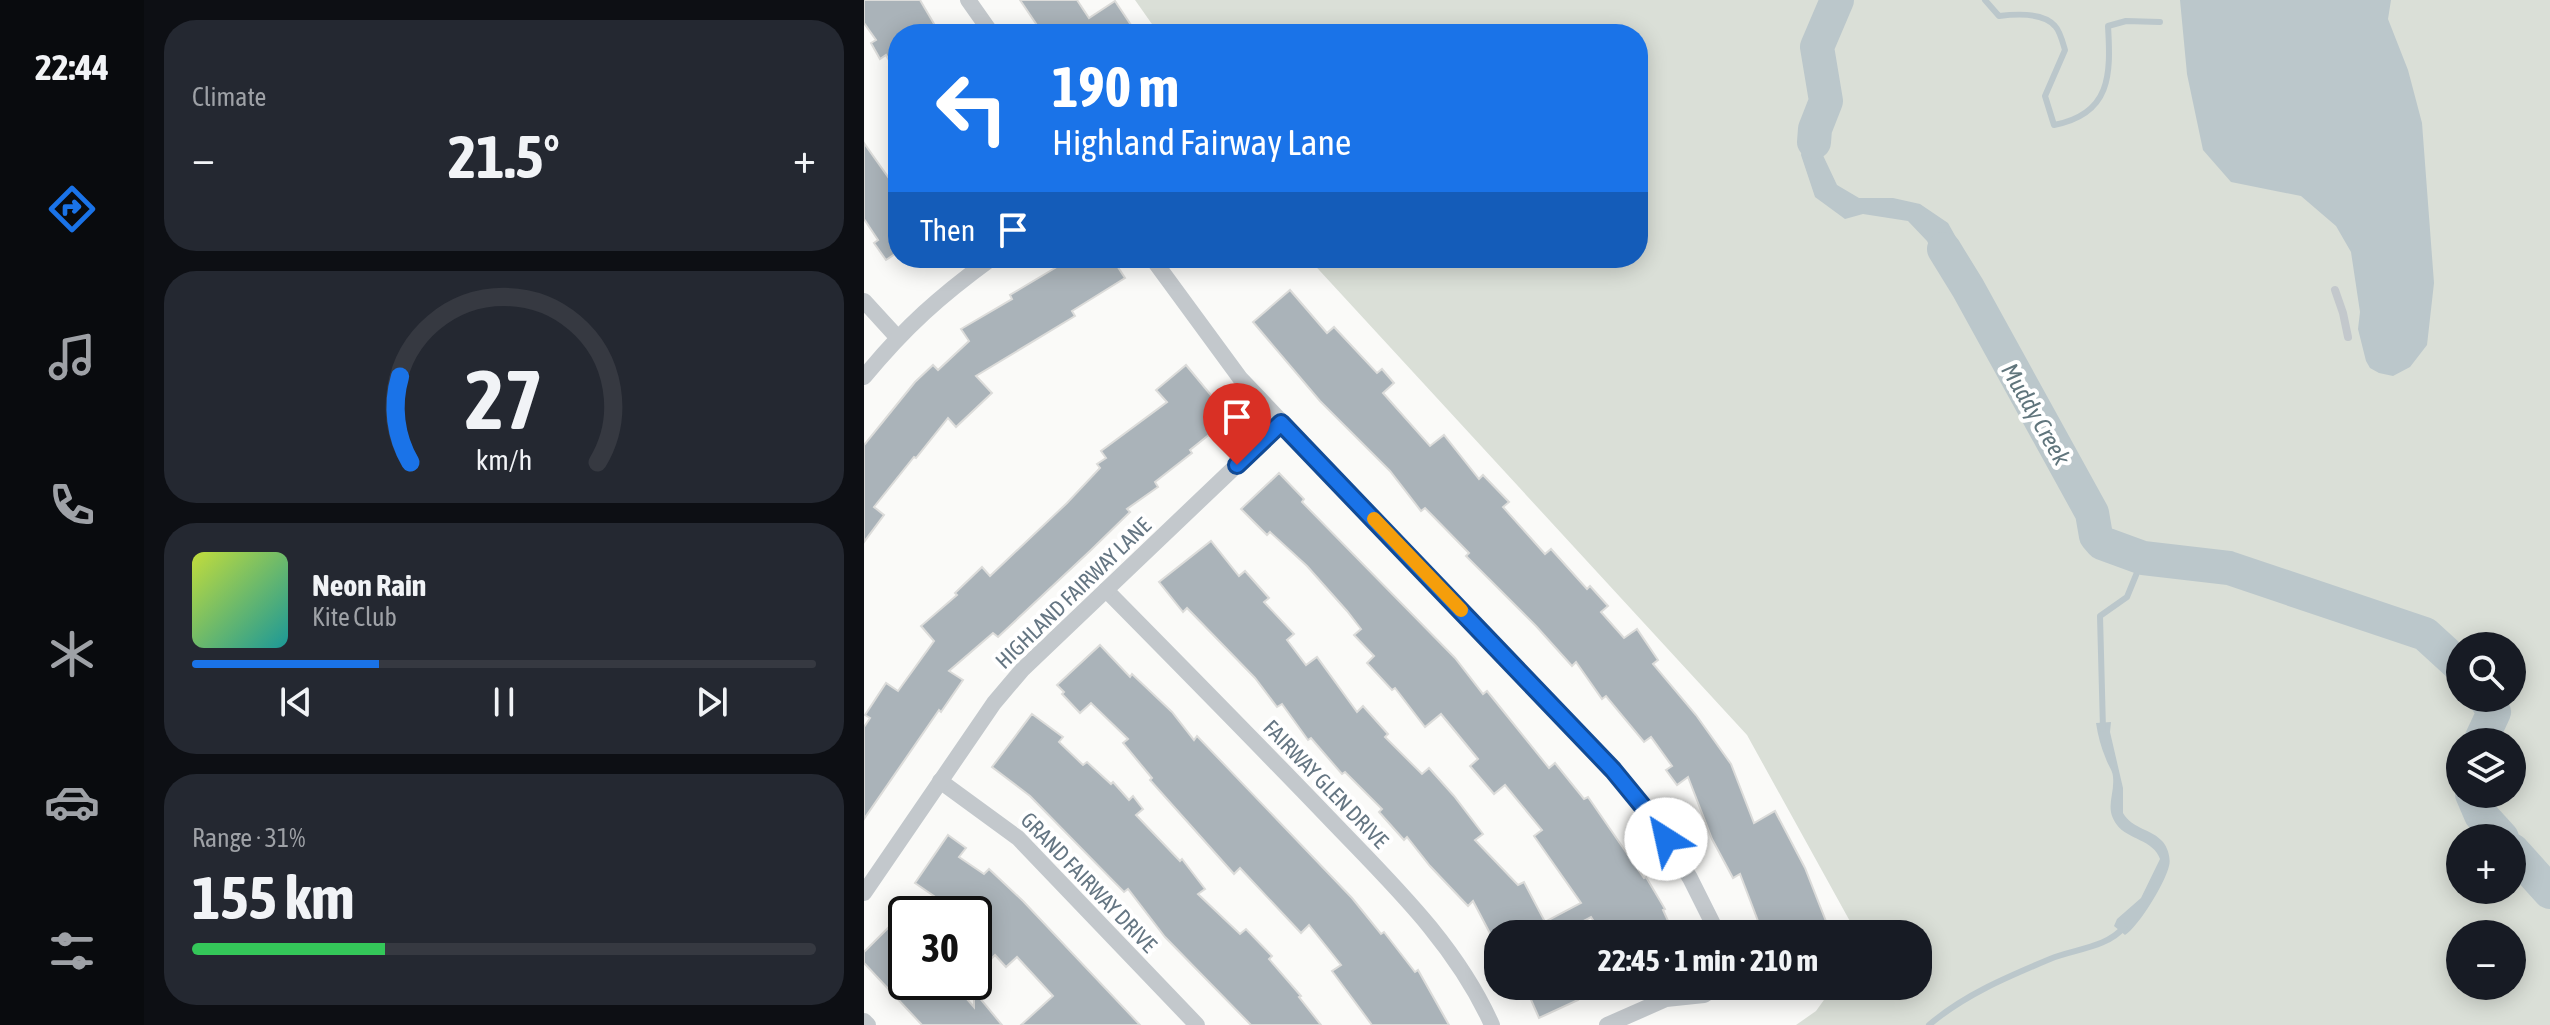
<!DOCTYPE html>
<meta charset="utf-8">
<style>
body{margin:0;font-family:"Asap Condensed",sans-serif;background:#242831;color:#f1f3f6;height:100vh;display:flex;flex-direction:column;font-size:30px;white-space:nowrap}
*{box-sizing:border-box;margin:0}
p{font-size:26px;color:#9ea1a6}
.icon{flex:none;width:44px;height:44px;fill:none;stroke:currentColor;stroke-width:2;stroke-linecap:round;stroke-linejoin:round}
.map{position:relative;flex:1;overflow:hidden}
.side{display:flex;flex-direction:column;gap:20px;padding:20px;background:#0d0f14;width:720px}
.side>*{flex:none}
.top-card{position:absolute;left:24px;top:24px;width:760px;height:244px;border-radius:32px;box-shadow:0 4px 20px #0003;background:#1a73e8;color:#fff;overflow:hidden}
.buttons{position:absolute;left:1582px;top:632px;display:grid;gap:16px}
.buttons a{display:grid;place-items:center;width:80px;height:80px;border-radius:50%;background:#171b24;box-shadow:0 4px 20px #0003;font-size:40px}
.speed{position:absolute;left:24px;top:896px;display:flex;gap:16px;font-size:40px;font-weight:700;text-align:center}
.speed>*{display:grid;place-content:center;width:104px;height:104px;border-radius:50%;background:#171b24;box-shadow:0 4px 20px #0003;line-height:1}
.speed .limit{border:4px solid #111;border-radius:12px;background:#fff;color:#111}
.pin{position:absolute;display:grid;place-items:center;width:68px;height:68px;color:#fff;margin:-82px -34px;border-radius:50% 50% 50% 0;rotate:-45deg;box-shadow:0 0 8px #0007}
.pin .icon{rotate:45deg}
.me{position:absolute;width:88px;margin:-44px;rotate:325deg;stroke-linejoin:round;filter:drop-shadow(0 0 6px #0008)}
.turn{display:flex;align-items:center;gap:28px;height:168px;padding:0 32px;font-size:36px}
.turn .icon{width:104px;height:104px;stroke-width:2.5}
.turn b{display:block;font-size:56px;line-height:68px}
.then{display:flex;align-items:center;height:76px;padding:0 32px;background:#0003;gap:16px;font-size:30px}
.big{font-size:60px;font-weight:700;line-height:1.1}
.side .card{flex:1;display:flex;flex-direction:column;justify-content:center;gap:12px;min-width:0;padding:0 28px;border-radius:32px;background:#242831}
.side .dial{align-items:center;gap:0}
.dial svg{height:208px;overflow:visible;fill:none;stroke:#363941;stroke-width:7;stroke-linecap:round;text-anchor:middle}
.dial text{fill:#f1f3f6;stroke:none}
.song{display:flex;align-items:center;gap:24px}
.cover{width:96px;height:96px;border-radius:12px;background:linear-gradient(135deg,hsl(70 70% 55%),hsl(180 70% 35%))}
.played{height:8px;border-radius:4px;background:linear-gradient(90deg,#1a73e8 30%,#363941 30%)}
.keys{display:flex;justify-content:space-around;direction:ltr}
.heat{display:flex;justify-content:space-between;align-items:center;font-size:44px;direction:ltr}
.charge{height:12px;border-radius:6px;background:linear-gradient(90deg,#34c759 31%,#363941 0)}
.trip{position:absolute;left:620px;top:920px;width:448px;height:80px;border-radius:32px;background:#171b24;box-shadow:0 4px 20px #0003;font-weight:700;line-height:80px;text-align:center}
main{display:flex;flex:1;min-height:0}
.dock{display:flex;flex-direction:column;width:144px;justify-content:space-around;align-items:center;background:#090b0e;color:#9ea1a6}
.dock .icon{width:56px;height:56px}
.dock .on{color:#1a73e8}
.dock b{font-size:36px;color:#f1f3f6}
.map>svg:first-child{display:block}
.green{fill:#dadfd7;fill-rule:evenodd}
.water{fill:#bbc7cb}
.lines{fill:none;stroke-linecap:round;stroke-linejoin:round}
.stream{stroke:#bbc7cb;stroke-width:6}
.river{stroke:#bbc7cb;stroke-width:34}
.building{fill:#aab3b9;stroke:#dcdcda;stroke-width:2}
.service{stroke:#c3c8cc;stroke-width:8}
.minor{stroke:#c3c8cc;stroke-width:16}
.route-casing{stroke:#114b97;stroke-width:20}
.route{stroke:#1a73e8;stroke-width:14}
.slow{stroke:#f59e0b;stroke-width:14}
.labels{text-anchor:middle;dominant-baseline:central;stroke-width:8;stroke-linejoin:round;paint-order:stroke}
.street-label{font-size:22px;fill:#657683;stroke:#fff}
.water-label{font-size:24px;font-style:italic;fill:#60757c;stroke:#fff}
</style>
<main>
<nav class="dock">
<b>22:44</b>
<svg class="icon on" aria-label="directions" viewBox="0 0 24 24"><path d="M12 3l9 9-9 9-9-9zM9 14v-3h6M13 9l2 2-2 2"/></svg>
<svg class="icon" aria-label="music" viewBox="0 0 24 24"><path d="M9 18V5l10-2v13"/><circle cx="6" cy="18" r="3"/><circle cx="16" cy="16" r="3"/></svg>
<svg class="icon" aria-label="phone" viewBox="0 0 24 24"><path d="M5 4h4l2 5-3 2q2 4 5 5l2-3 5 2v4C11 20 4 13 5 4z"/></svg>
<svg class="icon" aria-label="climate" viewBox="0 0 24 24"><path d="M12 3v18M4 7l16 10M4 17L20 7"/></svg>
<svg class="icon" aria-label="car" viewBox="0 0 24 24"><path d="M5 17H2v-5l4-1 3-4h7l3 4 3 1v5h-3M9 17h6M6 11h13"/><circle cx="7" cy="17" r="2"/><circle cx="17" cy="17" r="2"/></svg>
<svg class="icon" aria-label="filters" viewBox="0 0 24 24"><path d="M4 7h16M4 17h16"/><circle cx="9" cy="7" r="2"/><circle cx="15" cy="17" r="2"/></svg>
</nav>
<section class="side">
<div class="card"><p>Climate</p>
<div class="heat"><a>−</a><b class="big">21.5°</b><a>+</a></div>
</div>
<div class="card dial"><svg viewBox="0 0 100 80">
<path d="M14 69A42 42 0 1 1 86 69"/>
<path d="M14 69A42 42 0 0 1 10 36" stroke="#1a73e8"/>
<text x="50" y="56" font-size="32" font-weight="700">27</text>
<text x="50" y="72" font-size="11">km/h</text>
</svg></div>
<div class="card">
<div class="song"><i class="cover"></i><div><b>Neon Rain</b><p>Kite Club</p></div></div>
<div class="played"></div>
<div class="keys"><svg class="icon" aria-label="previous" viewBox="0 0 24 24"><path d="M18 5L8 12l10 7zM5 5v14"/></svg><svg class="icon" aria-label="pause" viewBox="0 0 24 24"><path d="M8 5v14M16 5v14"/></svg><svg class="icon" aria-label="next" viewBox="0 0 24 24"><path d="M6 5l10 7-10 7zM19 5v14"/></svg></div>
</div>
<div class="card"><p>Range · 31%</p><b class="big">155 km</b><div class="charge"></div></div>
</section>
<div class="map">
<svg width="1686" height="1025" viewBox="0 0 1686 1025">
<rect width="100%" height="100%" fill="#fafaf8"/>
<!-- green -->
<path class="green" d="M271,0H1686V1025H932L952,1011L970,986H1054V934H993L883,735L444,258H774V34H295ZM1596,646H1648V698H1596ZM1596,742H1648V794H1596ZM1596,838H1648V890H1596ZM1596,934H1648V986H1596Z"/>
<!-- water -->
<g class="water">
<polygon points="1316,0 1527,0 1524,19 1544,70 1558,123 1570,283 1563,345 1546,367 1529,376 1515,373 1506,368 1502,361 1494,329 1496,312 1487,252 1472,226 1437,196 1367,182 1339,150 1323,74"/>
<polygon points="948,90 975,111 956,149 973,185 995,198 1029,198 1056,204 1084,223 1117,282 1090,293 1063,241 1044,221 999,214 981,219 951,197 937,155"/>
<path d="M1247,722L1246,732L1259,788V813C1268,829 1288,829 1299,842C1304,848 1307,859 1305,866C1301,883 1275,926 1261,935L1250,926L1253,919L1277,898L1296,859C1290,840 1263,839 1253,825C1240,808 1251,795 1249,777C1249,771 1244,765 1242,759C1237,747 1234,736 1232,723Z"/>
</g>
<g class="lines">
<!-- stream -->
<g class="stream">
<path d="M1121,0L1135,16C1151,14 1179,12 1191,26C1196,31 1199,43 1201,50L1181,96L1190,125C1247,114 1247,75 1244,26L1262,21L1296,22"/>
<polyline points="1239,729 1236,616 1263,597 1279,558"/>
<path d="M1065,1025C1100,995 1143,977 1186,959C1209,949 1243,948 1260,927"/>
</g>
<!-- river -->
<g class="river">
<polyline points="950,142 951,129 962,101 953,47 973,0"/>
<polyline points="1080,249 1104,288 1228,513 1232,536 1238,543 1279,558 1365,568 1561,634 1596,666"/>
<polyline points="1616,742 1630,712 1621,698"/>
<polyline points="1608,794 1617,815 1638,838"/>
<polyline points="1648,850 1686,892"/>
</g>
</g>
<!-- building -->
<g class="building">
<polygon points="0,0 56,0 76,34 34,34 34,76 22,55 16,59 7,43 12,40 0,23"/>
<polygon points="156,0 213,0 225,18 251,1 273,34 179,34"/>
<polygon points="0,143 34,191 34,252 22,260 10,243 14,240 0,219"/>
<polygon points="192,258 248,258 261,278 208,311 211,316 112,376 128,393 92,427 84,418 52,458 50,457 10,507 20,515 0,542 0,445 51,382 69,365 74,370 105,341 97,329 148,299 146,295 196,265"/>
<polygon points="426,290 463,333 470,327 513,373 518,369 530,383 519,393 566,446 580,435 615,479 619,475 645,502 639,507 681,554 687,549 723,589 726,586 744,606 737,612 760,638 773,629 794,660 789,664 832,715 867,764 890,823 911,811 941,868 967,934 899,934 876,874 869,878 848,839 824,777 813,785 802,770 808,766 787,737 780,742 742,696 738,699 712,662 708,666 672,626 602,556 605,553 561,508 557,511 526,471 456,401 389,322"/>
<polygon points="322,365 366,418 326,450 328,453 291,482 294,487 263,509 266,512 227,550 134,637 129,633 85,671 99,680 77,712 75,710 0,819 0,727 6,718 1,715 22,683 34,691 70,641 57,626 93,595 91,593 118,567 126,576 203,503 236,468 233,464 242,458 237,451 303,402 292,390"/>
<polygon points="415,473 440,499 438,502 591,658 619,694 623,691 685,768 691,763 720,799 724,797 780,878 782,877 801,909 799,910 810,934 738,934 727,917 695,934 634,934 629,939 609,901 604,906 566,866 543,837 540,840 515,812 518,809 481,772 478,774 447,738 444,740 418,704 413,707 391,678 323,608 319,612 295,582 347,541 375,576 381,571 405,598 400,602 430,634 423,640 442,665 453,657 493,712 499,706 524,734 521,737 558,774 565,768 590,796 619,834 611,840 654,885 660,882 681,922 717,903 670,836 678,830 641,785 630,794 606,766 614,759 577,714 561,727 531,688 528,690 503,663 510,656 490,635 497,629 483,611 443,566 406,532 403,535 377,509"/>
<polygon points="236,645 266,677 268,674 308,712 330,740 333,736 488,898 517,934 520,932 551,972 554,970 585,1025 508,1025 468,971 477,965 445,925 437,933 376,868 370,874 286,780 288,778 259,743 264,739 227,703 216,713 198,694 200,692 193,685"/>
<polygon points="168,714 199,737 195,742 219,765 223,762 247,784 249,782 265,800 269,796 279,809 272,815 316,861 318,859 341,889 334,894 376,934 382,929 408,956 405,959 437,996 435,997 457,1025 387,1025 301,937 264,889 260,892 166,796 128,767"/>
<polygon points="84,835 102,848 95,857 120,874 125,869 159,901 276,1025 157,1025 189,996 153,957 142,967 131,955 127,959 110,941 110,914 96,914 51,883"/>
<polygon points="42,910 42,982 88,982 110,1007 110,991 138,1025 58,1025 0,963 0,952"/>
<polygon points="661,986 708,986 714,1000 675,1018"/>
</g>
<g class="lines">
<!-- service -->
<polyline class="service" points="1471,290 1479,313 1484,337"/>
<!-- minor -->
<g class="minor">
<polyline points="104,0 128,34"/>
<polyline points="288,258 376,378 749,770 790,820 826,878 854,934"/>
<polyline points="0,301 33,337"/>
<path d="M0,377C41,327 76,296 128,258"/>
<path d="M242,590C316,665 390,740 463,816C525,881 591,942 628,1025"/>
<polyline points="76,781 154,838 333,1025"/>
<polyline points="0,893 130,703 158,670 417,423"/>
<polyline points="0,1021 4,1025"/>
<polyline points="743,1025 802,999 840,995 854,986"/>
</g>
</g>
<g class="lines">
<!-- route casing -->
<g class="route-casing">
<polyline id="route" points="373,465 417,423 749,770 790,820 802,839"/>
</g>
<!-- route -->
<use href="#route" class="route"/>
<!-- slow -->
<polyline class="slow" points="510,519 597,610"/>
</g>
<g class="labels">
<!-- street labels -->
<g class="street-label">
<text transform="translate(209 593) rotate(-44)">HIGHLAND FAIRWAY LANE</text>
<text transform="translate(462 784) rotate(46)">FAIRWAY GLEN DRIVE</text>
<text transform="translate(225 882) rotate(46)">GRAND FAIRWAY DRIVE</text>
</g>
<!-- water labels -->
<g class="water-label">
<text transform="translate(1172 414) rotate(60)">Muddy Creek</text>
</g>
</g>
</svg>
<div class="buttons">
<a><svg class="icon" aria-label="search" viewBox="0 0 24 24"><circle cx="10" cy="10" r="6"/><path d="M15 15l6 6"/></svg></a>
<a><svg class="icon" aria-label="layers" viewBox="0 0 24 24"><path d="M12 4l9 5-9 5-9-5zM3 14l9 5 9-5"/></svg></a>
<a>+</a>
<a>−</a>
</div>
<div class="speed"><div class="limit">30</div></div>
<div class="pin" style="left:373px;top:465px;background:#d93025"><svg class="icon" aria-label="arrive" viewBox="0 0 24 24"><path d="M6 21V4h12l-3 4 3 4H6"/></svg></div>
<svg class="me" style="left:802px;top:839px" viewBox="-20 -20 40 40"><circle r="19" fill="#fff"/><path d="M0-13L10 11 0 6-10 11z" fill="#1a73e8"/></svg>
<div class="trip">22:45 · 1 min · 210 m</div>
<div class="top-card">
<div class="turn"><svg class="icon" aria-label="left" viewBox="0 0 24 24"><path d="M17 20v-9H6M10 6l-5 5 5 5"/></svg><div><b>190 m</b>Highland Fairway Lane</div></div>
<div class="then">Then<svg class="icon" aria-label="arrive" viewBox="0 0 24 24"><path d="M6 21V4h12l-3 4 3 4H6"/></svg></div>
</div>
</div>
</main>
